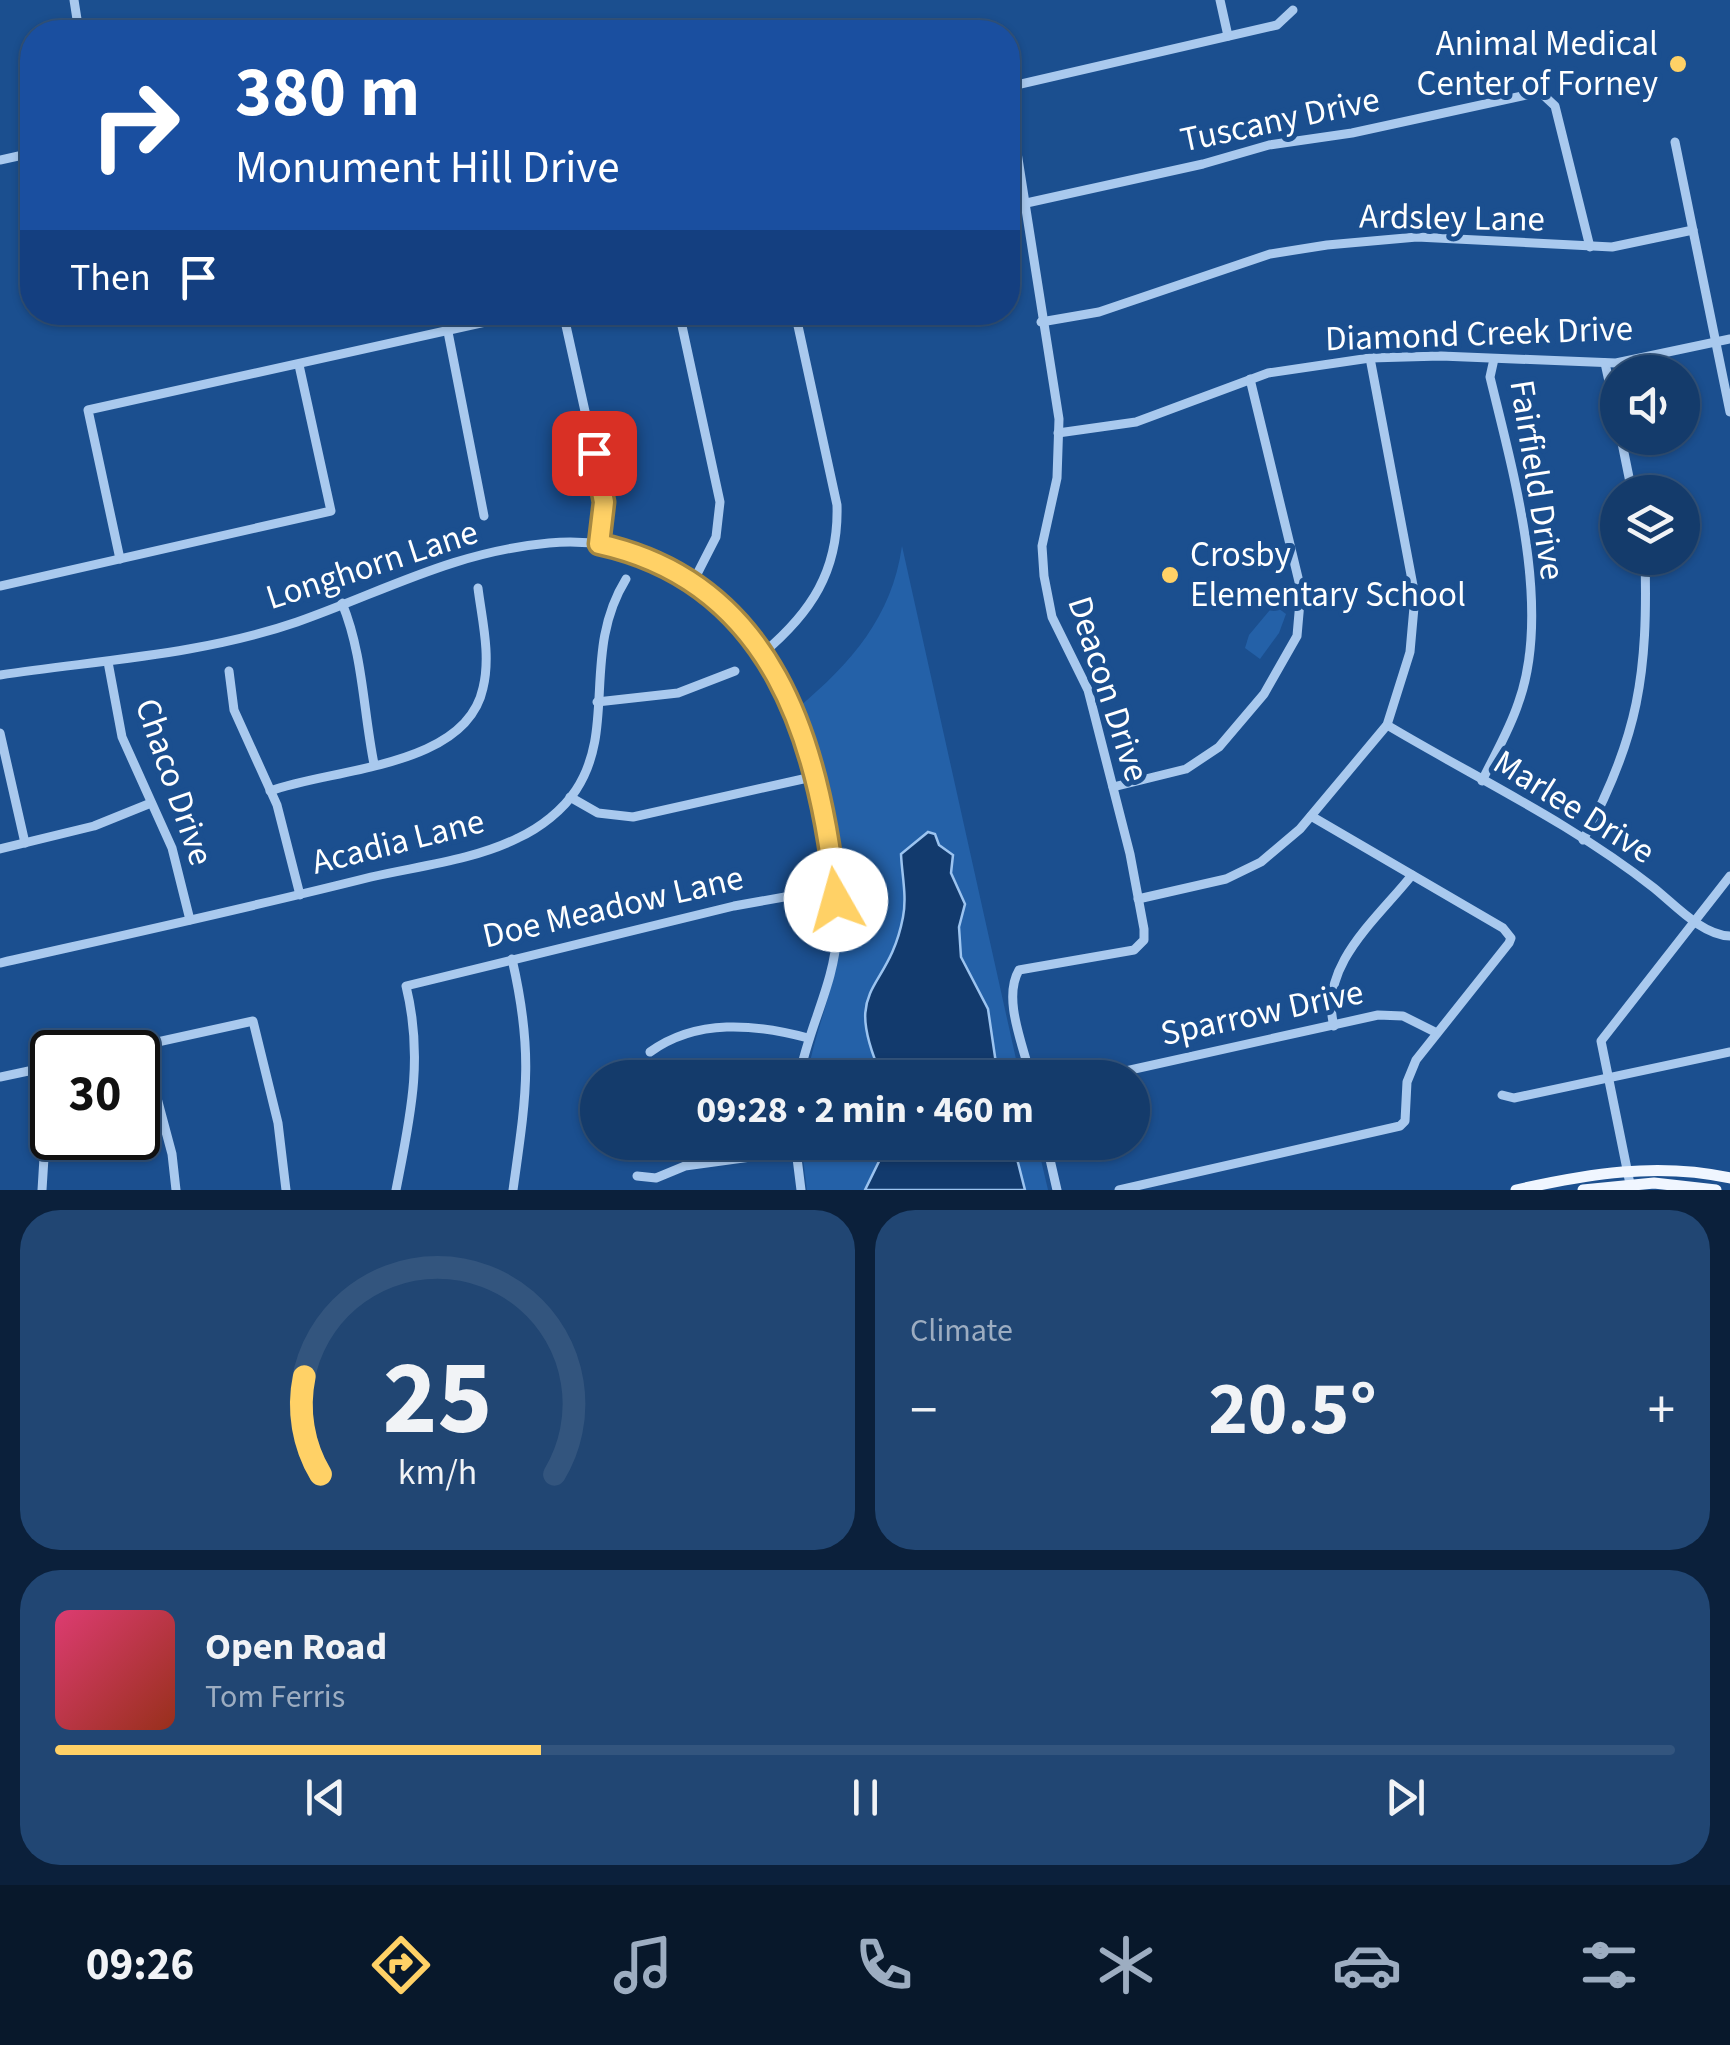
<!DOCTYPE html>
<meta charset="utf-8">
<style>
body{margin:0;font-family:"Source Sans 3",sans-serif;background:#214673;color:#f1f3f6;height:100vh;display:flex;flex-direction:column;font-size:38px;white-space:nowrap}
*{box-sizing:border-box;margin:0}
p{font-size:32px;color:#9dadc1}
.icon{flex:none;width:55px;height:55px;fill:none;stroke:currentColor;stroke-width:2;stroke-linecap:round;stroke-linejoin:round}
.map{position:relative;height:1190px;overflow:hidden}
.panel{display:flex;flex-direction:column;gap:20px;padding:20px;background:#0b203b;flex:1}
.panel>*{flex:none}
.top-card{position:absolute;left:20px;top:20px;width:1000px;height:305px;border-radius:40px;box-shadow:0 2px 8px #0004,0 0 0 2px #33557e;background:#1a4fa0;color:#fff;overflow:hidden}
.fabs{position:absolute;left:1600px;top:355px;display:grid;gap:20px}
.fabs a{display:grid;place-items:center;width:100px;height:100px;border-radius:50%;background:#143b6b;box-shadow:0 2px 8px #0004,0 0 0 2px #33557e;font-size:50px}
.speed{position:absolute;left:30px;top:1030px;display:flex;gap:20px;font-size:50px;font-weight:700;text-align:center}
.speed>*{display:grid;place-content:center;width:130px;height:130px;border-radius:50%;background:#143b6b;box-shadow:0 2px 8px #0004,0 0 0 2px #33557e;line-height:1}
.speed .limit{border:5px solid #111;border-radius:15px;background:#fff;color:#111}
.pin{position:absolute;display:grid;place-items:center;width:85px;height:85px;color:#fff;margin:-42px;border-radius:20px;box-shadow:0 5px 15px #0006}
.me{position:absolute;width:110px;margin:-55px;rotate:353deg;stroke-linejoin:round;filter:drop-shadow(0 0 8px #0008)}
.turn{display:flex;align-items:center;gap:35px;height:210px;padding:0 50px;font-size:45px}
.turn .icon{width:130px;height:130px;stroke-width:2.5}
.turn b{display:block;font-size:70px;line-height:85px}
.then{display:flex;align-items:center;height:95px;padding:0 50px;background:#0003;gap:20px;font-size:38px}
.big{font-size:75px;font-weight:700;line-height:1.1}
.panel .card{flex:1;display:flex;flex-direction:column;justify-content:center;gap:15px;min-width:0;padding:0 35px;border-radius:40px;background:#214673}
.panel .dial{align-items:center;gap:0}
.dial svg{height:260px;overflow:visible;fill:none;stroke:#33557e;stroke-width:7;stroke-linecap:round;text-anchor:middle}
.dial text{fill:#f1f3f6;stroke:none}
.song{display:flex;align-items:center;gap:30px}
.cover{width:120px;height:120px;border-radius:15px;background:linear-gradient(135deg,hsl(340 70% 55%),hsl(10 70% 35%))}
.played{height:10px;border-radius:5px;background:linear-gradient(90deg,#ffd166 30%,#33557e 30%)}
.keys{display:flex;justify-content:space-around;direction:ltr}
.heat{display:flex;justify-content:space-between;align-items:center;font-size:55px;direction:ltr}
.panel .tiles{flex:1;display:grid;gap:20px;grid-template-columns:1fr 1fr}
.card:last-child{grid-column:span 2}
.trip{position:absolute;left:580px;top:1060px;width:570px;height:100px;border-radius:50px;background:#143b6b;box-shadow:0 2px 8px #0004,0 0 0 2px #33557e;font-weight:700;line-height:100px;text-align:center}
.tab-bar{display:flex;height:160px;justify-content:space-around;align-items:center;background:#08182b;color:#9dadc1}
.tab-bar .icon{width:70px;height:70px}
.tab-bar .active{color:#ffd166}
.tab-bar b{font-size:45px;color:#f1f3f6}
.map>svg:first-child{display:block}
.green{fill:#2461a8}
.water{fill:#123a6d;stroke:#9cc4f0;stroke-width:2.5}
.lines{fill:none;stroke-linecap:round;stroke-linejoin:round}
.minor{stroke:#a9c9ee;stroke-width:9}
.major{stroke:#f0f6ff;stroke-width:11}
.route-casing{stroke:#a68842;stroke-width:25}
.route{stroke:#ffd166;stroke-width:18}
.poi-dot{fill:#ffd166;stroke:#1b4f8f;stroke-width:4}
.labels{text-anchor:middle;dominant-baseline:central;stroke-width:10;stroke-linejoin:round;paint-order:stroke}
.poi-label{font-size:35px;fill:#fff;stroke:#1b4f8f;text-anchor:end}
.street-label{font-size:35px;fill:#fff;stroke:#1b4f8f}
</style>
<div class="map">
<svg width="1730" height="1190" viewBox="0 0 1730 1190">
<rect width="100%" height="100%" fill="#1b4f8f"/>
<!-- green -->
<g class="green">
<path d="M902,546L1020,1077H807C814,1034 833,994 838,950C848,866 821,787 799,707C851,663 892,617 902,546Z"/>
<polygon points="1274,605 1286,614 1279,633 1260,659 1245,648 1249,635"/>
<polygon points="801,1143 1037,1143 1048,1190 807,1190"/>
</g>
<!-- water -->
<g class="water">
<path d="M928,832L935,834L939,845L953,855L951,873L965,904L959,927L961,957L988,1009L998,1077H882C840,982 888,996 903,917C907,896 902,876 901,854Z"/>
<polygon points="888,1143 1013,1143 1025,1190 865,1190"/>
</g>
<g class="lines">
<!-- minor -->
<g class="minor">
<polyline points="74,0 79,32"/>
<polyline points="1220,0 1228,36"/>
<polyline points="1008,87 1277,25 1293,10"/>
<path d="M1008,95L1059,419L1057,478L1042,546L1044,576L1052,617L1088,690L1130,854L1144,929V940L1134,950L1019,970C1002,999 1024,1047 1031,1078"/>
<polyline points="1675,142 1730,412"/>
<polyline points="0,160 32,153"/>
<polyline points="1022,204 1203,164 1269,145 1352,133 1540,92 1555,106 1590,247"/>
<polyline points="563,312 602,488 599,544"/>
<polyline points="679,312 720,502 716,537 694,580"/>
<polyline points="1041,322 1099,312 1270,254 1327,245 1417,237 1612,247 1693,230"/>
<polyline points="448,332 484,516"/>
<polyline points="1605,363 1618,423"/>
<polyline points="1058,433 1136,422 1268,373 1370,358 1441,356 1616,363 1730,339"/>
<polyline points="1621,438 1632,492"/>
<polyline points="120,559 88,410 531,312"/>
<polyline points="0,586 331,511 299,365"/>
<path d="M342,603C363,654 363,709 374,764"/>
<path d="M762,654C811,613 839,571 837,505L795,312"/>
<polyline points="108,662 122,737 172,848 190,920"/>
<polyline points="229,671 234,710 277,805 300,895"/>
<path d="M0,675C100,660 201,655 297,622C385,591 453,552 549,543C669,532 758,618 799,724C808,747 811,773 817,797C828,842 838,886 837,932C835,983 808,1028 799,1078"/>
<polyline points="597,702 678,693 735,671"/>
<path d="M1387,725C1476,778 1573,824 1654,888C1675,905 1702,935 1730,936"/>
<polyline points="0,733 25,843"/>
<path d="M1482,781C1494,756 1509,731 1518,704C1553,610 1513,472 1490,377L1494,359"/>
<polyline points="1113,787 1186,769 1219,747 1264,694 1297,636 1301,590 1250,379"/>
<path d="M270,791C333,768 466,768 483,688C491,655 482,620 478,588"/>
<polyline points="570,797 598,813 633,817 812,777"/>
<path d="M1583,840C1639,737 1648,673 1645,558"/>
<polyline points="0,849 94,826 151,803"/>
<polyline points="1138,899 1226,879 1261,862 1300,829 1387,725 1410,652 1415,596 1370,358"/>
<path d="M512,959C534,1054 526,1097 513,1190"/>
<path d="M0,963C124,935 248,908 371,877C419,866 474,860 518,838C540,828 563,810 576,790C617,728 581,652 626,579"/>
<path d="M1334,1026C1318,966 1377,919 1412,875"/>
<polyline points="143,1046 172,1154 176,1190"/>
<polyline points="112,1052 253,1021 278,1123 286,1190"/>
<path d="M650,1052C697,1018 755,1024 808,1038"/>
<polyline points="37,1069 46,1125 42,1190"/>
<polyline points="0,1077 52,1066"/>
<polyline points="1094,1078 1378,1015 1403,1016 1437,1033"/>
<polyline points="1502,1095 1514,1098 1730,1052"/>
<polyline points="795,1142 801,1190"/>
<polyline points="1046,1142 1057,1190"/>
<polyline points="637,1176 656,1178 685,1166 795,1151"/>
<polyline points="1630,1184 1601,1041 1730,876"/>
<path d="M396,1190C410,1118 424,1059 406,986L734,906L835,888"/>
<polyline points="1119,1190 1400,1126 1405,1121 1407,1082 1416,1060 1509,943 1511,938 1503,928 1311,816"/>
</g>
<!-- major -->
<g class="major">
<path d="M1516,1190C1587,1174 1657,1162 1730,1178"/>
<polyline points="1583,1190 1654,1183 1716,1190"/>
</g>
</g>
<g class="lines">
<!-- route casing -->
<g class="route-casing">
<path id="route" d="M594,453L604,502L599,544C773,582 820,742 836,900"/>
</g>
<!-- route -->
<use href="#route" class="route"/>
</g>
<!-- markers -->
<g class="poi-dot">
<circle cx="1678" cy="64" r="10"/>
<circle cx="1170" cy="575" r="10"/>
</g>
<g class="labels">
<!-- poi labels -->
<g class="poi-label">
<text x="1658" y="44">Animal Medical<tspan x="1658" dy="40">Center of Forney</tspan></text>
<text x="1190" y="555" text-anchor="start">Crosby<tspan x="1190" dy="40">Elementary School</tspan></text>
</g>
<!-- street labels -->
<g class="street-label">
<text transform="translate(1280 120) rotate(-12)">Tuscany Drive</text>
<text transform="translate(1452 218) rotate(1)">Ardsley Lane</text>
<text transform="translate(1479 334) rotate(-2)">Diamond Creek Drive</text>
<text transform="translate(1537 480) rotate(81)">Fairfield Drive</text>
<text transform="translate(372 565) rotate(-18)">Longhorn Lane</text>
<text transform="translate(1108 689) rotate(72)">Deacon Drive</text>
<text transform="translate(174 782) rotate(71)">Chaco Drive</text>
<text transform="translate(1574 807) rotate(32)">Marlee Drive</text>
<text transform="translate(398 842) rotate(-14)">Acadia Lane</text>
<text transform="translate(613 907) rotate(-13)">Doe Meadow Lane</text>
<text transform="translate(1262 1013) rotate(-12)">Sparrow Drive</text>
</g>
</g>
</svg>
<div class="fabs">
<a><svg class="icon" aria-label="sound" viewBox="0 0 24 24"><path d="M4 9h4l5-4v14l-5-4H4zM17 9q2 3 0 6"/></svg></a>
<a><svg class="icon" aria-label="layers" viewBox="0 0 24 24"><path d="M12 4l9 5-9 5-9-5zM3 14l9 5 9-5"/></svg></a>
</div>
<div class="speed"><div class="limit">30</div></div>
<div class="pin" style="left:594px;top:453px;background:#d93025"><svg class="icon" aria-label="arrive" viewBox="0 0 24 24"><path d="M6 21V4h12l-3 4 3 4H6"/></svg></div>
<svg class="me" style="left:836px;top:900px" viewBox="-20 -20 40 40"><circle r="19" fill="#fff"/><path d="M0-13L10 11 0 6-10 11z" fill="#ffd166"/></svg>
<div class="trip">09:28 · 2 min · 460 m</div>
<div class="top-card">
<div class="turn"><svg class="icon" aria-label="right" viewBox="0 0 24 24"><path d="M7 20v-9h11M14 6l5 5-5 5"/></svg><div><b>380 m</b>Monument Hill Drive</div></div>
<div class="then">Then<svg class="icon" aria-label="arrive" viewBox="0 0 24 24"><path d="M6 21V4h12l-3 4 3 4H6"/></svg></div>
</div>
</div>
<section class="panel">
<div class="tiles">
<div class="card dial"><svg viewBox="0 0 100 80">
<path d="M14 69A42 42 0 1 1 86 69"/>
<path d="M14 69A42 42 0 0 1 9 39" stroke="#ffd166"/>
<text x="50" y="56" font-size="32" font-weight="700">25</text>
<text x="50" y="72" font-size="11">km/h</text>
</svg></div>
<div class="card"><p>Climate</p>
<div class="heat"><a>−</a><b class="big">20.5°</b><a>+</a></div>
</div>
<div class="card">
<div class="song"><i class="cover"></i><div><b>Open Road</b><p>Tom Ferris</p></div></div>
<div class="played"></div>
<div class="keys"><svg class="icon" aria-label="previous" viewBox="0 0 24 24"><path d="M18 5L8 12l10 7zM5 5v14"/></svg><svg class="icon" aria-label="pause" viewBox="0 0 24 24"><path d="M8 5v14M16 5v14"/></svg><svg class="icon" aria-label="next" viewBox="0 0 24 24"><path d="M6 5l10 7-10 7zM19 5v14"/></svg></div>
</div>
</div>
</section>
<nav class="tab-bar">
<b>09:26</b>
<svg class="icon active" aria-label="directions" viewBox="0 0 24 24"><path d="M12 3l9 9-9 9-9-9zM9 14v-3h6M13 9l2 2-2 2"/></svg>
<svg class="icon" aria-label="music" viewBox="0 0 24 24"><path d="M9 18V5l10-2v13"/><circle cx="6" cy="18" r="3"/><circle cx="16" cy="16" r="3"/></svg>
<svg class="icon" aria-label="phone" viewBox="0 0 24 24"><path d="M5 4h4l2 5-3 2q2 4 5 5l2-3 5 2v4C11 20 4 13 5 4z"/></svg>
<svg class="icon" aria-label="climate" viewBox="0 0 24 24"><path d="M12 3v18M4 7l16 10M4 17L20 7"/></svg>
<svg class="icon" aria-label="car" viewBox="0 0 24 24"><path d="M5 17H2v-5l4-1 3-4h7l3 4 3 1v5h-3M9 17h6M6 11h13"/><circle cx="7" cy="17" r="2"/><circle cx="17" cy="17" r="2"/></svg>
<svg class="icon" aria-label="filters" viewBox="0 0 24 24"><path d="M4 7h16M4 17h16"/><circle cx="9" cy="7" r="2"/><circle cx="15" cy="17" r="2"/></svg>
</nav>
